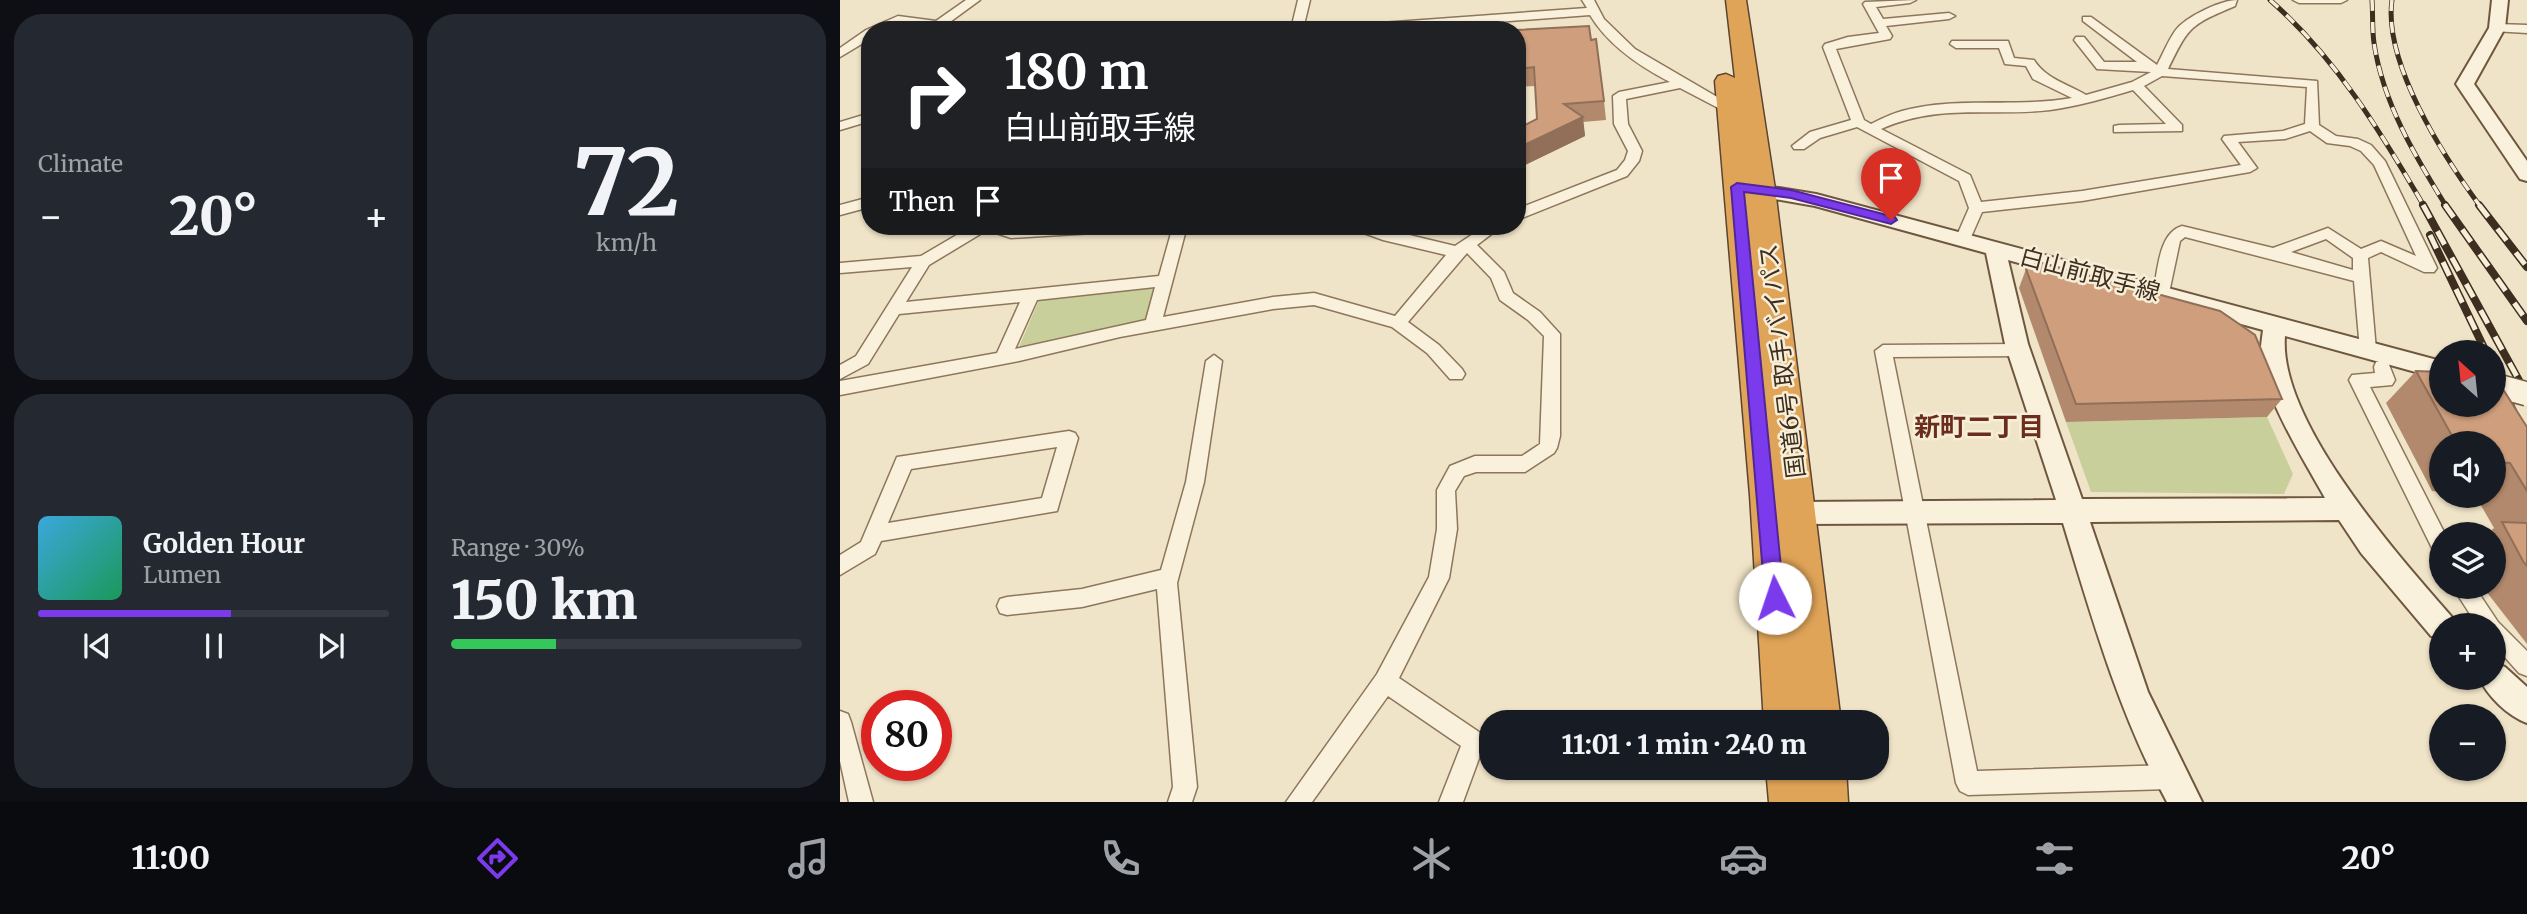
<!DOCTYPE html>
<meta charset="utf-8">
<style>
body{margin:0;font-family:Merriweather,"Noto Sans JP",serif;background:#242831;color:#f1f3f6;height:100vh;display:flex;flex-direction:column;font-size:26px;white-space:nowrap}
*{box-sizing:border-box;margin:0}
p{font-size:23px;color:#9ea1a6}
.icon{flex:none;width:38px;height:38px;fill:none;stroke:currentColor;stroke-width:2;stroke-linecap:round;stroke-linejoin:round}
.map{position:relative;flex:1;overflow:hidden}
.drawer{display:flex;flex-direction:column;gap:14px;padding:14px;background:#0d0f14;width:840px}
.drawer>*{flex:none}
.top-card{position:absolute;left:21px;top:21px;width:665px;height:214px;border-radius:28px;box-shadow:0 2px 5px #0004;background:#202124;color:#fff;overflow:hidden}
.needle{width:46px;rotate:333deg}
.fabs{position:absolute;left:1589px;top:340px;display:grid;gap:14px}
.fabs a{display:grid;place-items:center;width:77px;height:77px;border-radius:50%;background:#171b24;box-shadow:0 2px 5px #0004;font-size:35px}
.speed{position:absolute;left:21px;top:690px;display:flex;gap:14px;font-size:35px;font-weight:700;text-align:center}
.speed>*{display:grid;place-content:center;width:91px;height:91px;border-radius:50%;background:#171b24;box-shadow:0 2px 5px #0004;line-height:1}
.speed .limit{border:10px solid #d22;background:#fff;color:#111}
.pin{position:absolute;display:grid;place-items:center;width:60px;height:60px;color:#fff;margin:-72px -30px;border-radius:50% 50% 50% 0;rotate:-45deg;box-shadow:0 0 7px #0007}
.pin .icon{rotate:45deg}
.me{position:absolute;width:77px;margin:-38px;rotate:356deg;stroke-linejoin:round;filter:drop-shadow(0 0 5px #0008)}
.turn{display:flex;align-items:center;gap:24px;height:147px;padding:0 28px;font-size:32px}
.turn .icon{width:91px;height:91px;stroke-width:2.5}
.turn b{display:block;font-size:49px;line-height:60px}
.then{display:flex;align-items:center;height:66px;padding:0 28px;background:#0003;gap:14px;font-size:26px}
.big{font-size:52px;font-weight:800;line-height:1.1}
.drawer .tile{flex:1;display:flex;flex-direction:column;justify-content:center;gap:10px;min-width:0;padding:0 24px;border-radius:28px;background:#242831}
.drawer .dial{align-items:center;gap:0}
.dial b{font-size:91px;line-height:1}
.song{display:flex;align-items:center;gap:21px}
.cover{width:84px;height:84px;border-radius:10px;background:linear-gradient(135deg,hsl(200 70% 55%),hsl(150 70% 35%))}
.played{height:7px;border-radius:4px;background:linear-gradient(90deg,#7c3aed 55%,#363941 55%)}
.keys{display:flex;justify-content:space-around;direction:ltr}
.heat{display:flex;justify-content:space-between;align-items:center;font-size:38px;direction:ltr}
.charge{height:10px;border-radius:5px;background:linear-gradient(90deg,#34c759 30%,#363941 0)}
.drawer .tiles{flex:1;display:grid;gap:14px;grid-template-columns:repeat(2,1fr)}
.trip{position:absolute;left:639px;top:710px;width:410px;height:70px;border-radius:28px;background:#171b24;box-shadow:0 2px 5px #0004;font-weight:800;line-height:70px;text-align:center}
.tab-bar{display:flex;height:112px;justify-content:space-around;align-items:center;background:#090b0e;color:#9ea1a6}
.tab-bar .icon{width:49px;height:49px}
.tab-bar .on{color:#7c3aed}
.tab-bar b{font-size:32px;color:#f1f3f6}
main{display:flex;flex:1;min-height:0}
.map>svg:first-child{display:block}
.green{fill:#c9cf9b}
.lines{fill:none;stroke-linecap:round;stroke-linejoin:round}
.street-casing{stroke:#8d765c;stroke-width:3}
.secondary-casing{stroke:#6f573f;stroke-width:4}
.highway-casing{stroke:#5b4430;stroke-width:3}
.street{fill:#faf1dc;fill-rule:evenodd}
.secondary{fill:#faf1dc;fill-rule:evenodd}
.highway{fill:#e0a458;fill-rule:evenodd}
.rail-far1-casing{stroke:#3d2e20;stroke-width:5}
.rail-casing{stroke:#3d2e20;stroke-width:8}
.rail-far1{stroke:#f7eed8;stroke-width:3.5;stroke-dasharray:11;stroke-linecap:butt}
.rail{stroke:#f7eed8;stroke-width:5;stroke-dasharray:15;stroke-linecap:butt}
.secondary-bridge-casing{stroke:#6f573f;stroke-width:26;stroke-linecap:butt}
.secondary-bridge{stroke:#faf1dc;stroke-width:23}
.wall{fill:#b2896c}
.shaded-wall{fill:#916f58}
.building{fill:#cf9f7d;stroke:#916f58;stroke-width:2}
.route{fill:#7c3aed;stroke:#51269a;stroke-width:2}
.labels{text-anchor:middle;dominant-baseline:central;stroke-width:5;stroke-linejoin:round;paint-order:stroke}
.street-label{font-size:24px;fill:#3d2e20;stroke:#f7eed8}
.neighbourhood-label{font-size:26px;font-weight:bold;fill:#6b2e1e;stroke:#f7eed8}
</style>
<main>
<section class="drawer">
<div class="tiles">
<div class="tile"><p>Climate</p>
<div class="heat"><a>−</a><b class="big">20°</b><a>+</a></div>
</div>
<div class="tile dial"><b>72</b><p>km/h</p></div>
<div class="tile">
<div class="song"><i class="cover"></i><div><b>Golden Hour</b><p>Lumen</p></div></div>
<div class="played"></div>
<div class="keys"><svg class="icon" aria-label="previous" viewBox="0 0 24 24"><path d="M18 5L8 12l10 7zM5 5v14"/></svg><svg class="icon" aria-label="pause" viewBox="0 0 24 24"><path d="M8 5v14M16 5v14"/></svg><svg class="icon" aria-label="next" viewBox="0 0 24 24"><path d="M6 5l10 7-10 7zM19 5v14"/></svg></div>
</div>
<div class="tile"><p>Range · 30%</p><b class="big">150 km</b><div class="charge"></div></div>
</div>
</section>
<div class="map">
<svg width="1687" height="802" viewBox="0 0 1687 802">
<rect width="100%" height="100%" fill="#f0e4c8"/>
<!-- green -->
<g class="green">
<polygon points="324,281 313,325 179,347 199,300"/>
<polygon points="1427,417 1453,474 1444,494 1251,492 1226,422"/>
</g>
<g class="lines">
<!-- street casing -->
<g class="street-casing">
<g id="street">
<polygon points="126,0 140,0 99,30 86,30 89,27 63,22 46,30 30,30 30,39 0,57 0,48 26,30 58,16 96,21"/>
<polygon points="458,0 470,0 464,25 458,29 452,25"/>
<path d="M742,0H754L764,19L795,49L896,108L894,111H884L840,88L786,99L788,124L802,151L799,161L787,176L677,220V209L777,170L785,160L788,151L774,124L773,96L779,92L830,82C799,66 768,45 750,15L550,30H494L500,26L747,8Z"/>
<path d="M1076,0L1070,3L1036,7L1043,19L1109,13L1115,16L1109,19L1046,26L1052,36L1050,39L996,49L1024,120L1031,124C1041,119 1051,114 1062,111C1116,96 1176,108 1232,98L1193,79L1186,66L1165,64L1159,48H1116L1110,44L1112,41H1168L1174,58L1194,60C1206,79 1226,83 1246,95L1292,82L1311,72L1257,69L1234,40L1236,37H1244L1264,62H1297L1243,21V17H1251L1317,65C1323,54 1328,41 1335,31C1346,16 1382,0 1397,0L1395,6C1350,25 1349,26 1328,69L1477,81L1479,125L1496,136L1518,139L1531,145L1545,161L1597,268L1594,272H1584L1541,252L1528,258L1536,350L1528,356L1520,350L1514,281L1345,237L1340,241L1329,293L1321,299L1315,297L1313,293C1318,272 1318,233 1342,226L1433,248L1488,228L1521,249L1541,241L1576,256L1534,165L1521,151L1510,146L1487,143L1470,131L1445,139L1398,142L1417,168L1410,172L1242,201L1142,212L1128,244H1118L1115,240L1129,208L1119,181L1017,127L980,138L964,149H954L952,146L970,132L1011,120L983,47L985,44L1008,37L1039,33L1023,4L1025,2ZM1322,76L1467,87L1465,124L1443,131L1384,136L1382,139L1401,165L1242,191L1141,202L1130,175L1041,129C1099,103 1150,117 1210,110C1239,106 1266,98 1293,90L1326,124L1279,125L1274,126V132L1342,131V125L1304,86ZM1486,239L1513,258V270L1451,252Z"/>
<polygon points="1453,0 1507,0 1501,3 1459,3"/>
<polygon points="1657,24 1687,25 1687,33 1653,31 1651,28"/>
<polygon points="30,113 30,121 0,130 0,122"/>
<polygon points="30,197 30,207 0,215 0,205"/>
<path d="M132,226L172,228L293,226L286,231L171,238L147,230L89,265L66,302L319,276L333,226H347L323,317L433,297L474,293L555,316L606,255L543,240L513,229L511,226H532L615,246L645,226H662L637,245L664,272L673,293L700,312L720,334V436L717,448L714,453L685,472H636L624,476L615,491L617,529L609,578L559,678L642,734L645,742L623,802H599L621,746L548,696L472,802H446L537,674L589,577L597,529V490L610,466L635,456H682L700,444L704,336L688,320L660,300L651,278L627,253L568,322L599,345L622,369L625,374L622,379H610L587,353L552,327L474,305L433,309L280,337L179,361L0,395V381L157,353L180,302L59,314L28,364L0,379V365L16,356L72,267L0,273V263L81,256ZM315,287L306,320L175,349L197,300Z"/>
<polygon points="1179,344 1187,350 1179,356 1053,357 1137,771 1330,765 1338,769 1342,777 1338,785 1330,789 1128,795 1120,791 1116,783 1035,351 1043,345"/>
<polygon points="374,355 382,361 364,482 337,583 357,787 352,802 328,802 333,787 317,589 242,607 167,615 160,613 157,606 160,599 167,597 242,589 321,570 346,482 366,361"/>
<polygon points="1542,361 1548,362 1555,380 1552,385 1530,387 1605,534 1601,534 1601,555 1594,552 1509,380 1512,375 1535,373 1534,367 1536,362"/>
<path d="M229,431L235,433L238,438L217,511L41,541L35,554L0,575V555L21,542L57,457ZM217,447L202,498L48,523L71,469Z"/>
<polygon points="1612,586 1634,586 1658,622 1687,651 1687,676 1679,673 1654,645 1654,625 1637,625"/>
<polygon points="0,711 8,714 11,722 33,802 9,802 0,761"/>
</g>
</g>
<!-- secondary casing -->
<g class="secondary-casing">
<g id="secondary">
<polygon points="1652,0 1668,0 1665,28 1634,84 1687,161 1687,181 1680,179 1616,84 1649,28"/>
<path d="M902,182L976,194L1601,361V379L1445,336C1438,421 1557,554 1611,616L1615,625H1601V640L1591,636L1521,553L1499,520L1250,522L1308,692L1362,802H1327C1279,714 1252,618 1223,523L960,524L950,521L947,513L950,505L960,502L1216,500L1165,344L1146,253L975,206L895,192L892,188L895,184ZM1168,260L1423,330C1422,339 1420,349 1421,357C1424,397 1465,462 1485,498L1242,499L1188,344Z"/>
<path d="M1654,662L1665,667L1687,687V723C1668,716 1647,696 1639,677H1654Z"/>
</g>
</g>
<!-- highway casing -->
<g class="highway-casing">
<g id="highway">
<polygon points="886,0 906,0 935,189 1001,723 924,723 910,495 875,81 878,76 886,74 895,78"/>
<polygon points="926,768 1006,768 1008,802 929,802"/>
</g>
</g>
<!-- street -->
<use href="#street" class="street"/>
<!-- secondary -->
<use href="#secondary" class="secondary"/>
<!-- highway -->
<use href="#highway" class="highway"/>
<!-- rail-far1 casing -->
<g class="rail-far1-casing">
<g id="rail-far1">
<path d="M1430,0C1496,58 1540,131 1584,206"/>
<path d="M1532,0C1533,14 1532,29 1534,43C1543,103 1575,156 1606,206"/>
<path d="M1552,0C1543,63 1604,157 1640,206"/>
</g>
</g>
<!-- rail casing -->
<g class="rail-casing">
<g id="rail">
<polyline points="1583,205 1687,395"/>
<polyline points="1605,205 1687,321"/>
<polyline points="1639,205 1687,267"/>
<polyline points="1590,235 1646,352"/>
<polyline points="1654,369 1687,442"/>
</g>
</g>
<!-- rail-far1 -->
<use href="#rail-far1" class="rail-far1"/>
<!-- rail -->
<use href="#rail" class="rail"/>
<!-- secondary-bridge casing -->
<g class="secondary-bridge-casing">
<polyline id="secondary-bridge" points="1654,385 1687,394"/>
</g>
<!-- secondary-bridge -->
<use href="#secondary-bridge" class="secondary-bridge"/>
</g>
<!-- wall -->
<g class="wall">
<polygon points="677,30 751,40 764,101 766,120 743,122 745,136 681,167 677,164 677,129 697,119 695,86 677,87"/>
<polygon points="1186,269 1442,399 1427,417 1226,422 1179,288"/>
<polygon points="1576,371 1687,427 1687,644 1642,586 1654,586 1654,534 1647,534 1654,528 1635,495 1654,495 1654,443 1601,443 1601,492 1592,491 1546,403"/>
</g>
<!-- shaded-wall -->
<polygon class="shaded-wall" points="743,117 745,136 681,167 678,148"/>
<!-- building -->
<g class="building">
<polygon points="749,26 751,40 756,39 764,101 724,104 743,117 678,148 677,129 697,119 694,67 677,69 677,30"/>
<polygon points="1199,262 1380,311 1415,335 1442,399 1236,404 1186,269"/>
<polygon points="1576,371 1601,372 1601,404 1654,404 1654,375 1687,427 1687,491 1670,463 1654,462 1654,443 1616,443"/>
<polygon points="1662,522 1687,523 1687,566 1683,561"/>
</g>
<!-- route -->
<polygon class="route" points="897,183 951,190 1055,217 1057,220 1051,224 951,198 904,192 944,598 941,604 935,607 928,604 925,598 891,187"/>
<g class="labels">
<!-- street labels -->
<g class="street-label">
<text transform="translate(1250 274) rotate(15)">白山前取手線</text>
<text transform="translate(942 361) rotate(-97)">国道6号 取手バイパス</text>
</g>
<!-- neighbourhood labels -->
<g class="neighbourhood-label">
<text x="1139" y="426">新町二丁目</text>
</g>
</g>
</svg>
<div class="fabs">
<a><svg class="needle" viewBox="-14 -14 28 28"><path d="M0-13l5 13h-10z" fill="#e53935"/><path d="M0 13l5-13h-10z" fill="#9ea1a6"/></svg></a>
<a><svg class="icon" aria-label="sound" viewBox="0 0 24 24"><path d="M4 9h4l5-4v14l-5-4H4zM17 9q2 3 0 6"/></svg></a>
<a><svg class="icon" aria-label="layers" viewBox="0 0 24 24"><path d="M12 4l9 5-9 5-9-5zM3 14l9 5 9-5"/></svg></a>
<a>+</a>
<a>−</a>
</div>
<div class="speed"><div class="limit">80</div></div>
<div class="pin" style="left:1051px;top:220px;background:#d93025"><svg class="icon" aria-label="arrive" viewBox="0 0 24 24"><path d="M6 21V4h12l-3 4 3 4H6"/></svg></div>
<svg class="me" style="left:935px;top:598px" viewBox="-20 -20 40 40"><circle r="19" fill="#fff"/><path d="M0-13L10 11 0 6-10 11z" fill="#7c3aed"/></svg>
<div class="trip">11:01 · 1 min · 240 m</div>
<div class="top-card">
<div class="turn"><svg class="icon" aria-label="right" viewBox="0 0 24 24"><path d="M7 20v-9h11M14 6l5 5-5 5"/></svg><div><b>180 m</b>白山前取手線</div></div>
<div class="then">Then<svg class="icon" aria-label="arrive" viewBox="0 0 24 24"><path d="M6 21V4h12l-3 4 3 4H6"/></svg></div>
</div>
</div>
</main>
<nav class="tab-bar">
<b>11:00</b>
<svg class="icon on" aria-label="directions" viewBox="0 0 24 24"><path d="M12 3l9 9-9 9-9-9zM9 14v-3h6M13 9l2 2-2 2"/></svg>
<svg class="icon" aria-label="music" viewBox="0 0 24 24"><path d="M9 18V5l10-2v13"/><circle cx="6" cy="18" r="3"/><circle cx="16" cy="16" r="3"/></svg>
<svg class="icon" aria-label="phone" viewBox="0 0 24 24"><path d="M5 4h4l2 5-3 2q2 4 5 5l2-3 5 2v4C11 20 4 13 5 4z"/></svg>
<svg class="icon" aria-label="climate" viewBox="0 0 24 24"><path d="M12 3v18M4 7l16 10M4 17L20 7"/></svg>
<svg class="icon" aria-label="car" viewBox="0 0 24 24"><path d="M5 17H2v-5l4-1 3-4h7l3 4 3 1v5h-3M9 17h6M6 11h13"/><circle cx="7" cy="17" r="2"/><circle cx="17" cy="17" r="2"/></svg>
<svg class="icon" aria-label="filters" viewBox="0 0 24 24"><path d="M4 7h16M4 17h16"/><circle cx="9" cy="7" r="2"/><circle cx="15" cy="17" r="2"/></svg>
<b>20°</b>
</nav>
